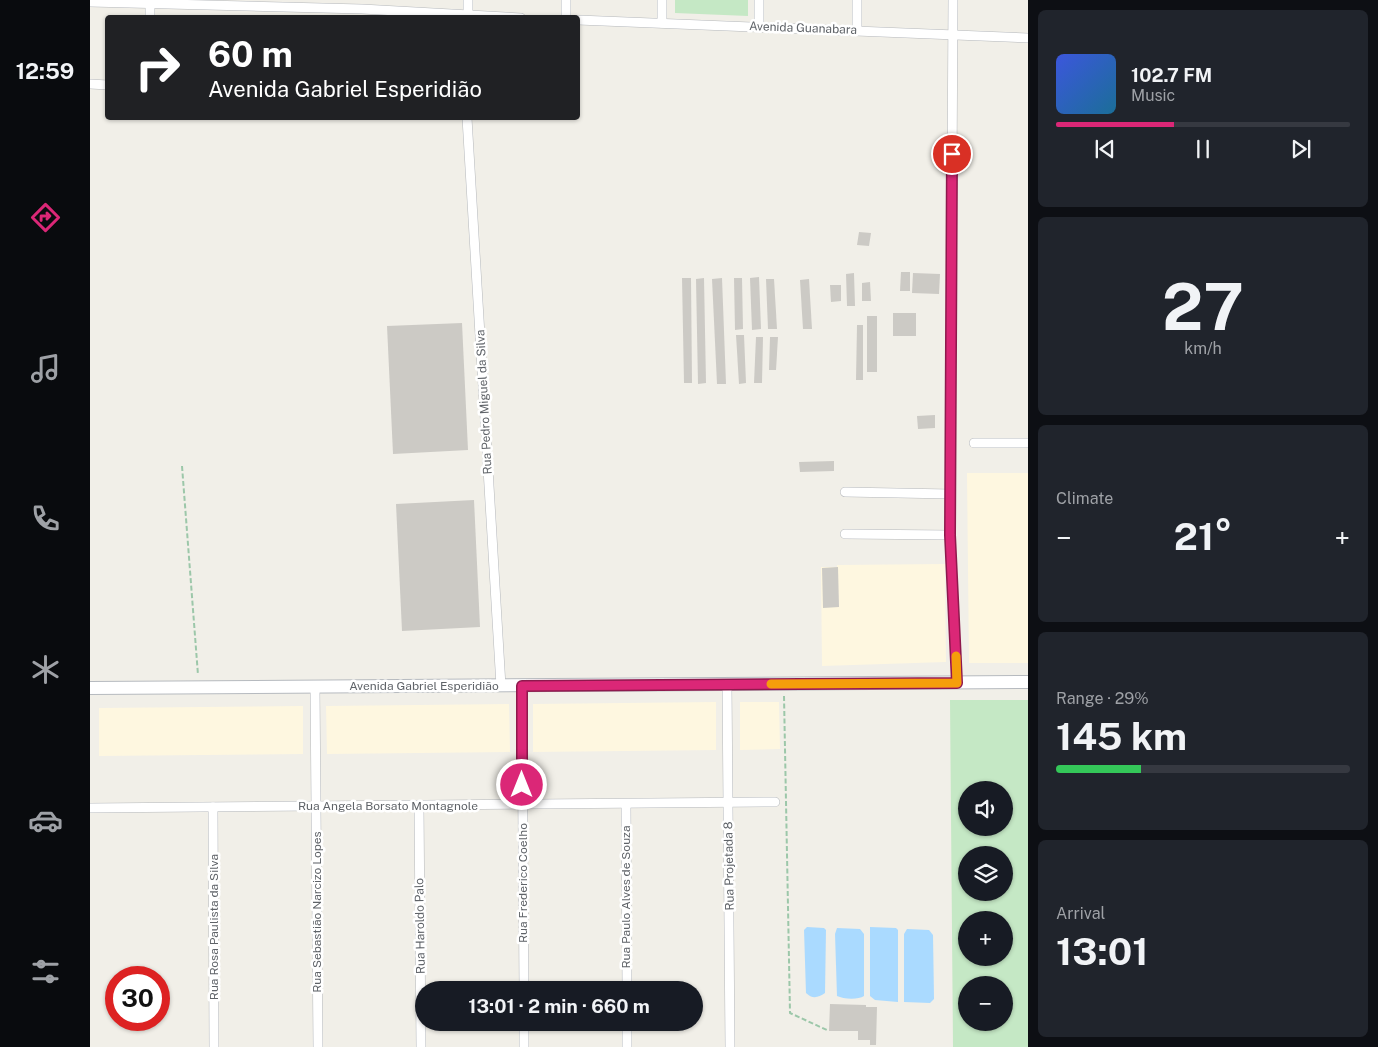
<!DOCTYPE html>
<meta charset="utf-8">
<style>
body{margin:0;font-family:"Public Sans",sans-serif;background:#20242c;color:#f1f3f6;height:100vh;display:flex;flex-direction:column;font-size:19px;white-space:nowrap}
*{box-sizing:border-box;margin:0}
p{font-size:16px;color:#9ea1a6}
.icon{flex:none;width:28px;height:28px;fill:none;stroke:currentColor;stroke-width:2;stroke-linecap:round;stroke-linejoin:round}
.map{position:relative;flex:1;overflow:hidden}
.panel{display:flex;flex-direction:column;gap:10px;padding:10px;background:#0d0f14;width:350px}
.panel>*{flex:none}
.banner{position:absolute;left:15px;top:15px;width:475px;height:105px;border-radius:5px;box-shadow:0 1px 4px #0004;background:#202124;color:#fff;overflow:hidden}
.controls{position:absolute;left:868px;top:781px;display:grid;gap:10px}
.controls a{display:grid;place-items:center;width:55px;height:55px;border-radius:50%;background:#171b24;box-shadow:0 1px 4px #0004;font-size:25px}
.speed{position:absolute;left:15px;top:966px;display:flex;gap:10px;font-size:25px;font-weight:700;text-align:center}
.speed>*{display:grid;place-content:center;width:65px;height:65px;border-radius:50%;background:#171b24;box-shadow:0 1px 4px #0004;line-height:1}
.speed .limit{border:8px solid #d22;background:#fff;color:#111}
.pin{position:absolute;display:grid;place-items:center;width:42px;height:42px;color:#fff;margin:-21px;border:2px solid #fff;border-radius:50%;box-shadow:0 1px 5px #0007}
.me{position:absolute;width:55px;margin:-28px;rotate:0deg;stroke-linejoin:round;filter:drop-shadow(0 0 4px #0008)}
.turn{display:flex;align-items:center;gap:18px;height:105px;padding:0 20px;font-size:22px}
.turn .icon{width:65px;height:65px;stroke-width:2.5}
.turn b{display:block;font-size:35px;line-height:42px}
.big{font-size:38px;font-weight:700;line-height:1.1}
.panel .widget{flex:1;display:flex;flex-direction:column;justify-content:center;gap:8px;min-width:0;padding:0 18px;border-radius:8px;background:#20242c}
.panel .dial{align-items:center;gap:0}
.dial b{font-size:65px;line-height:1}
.song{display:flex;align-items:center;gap:15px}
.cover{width:60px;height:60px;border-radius:8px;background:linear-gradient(135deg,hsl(230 70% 55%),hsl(200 70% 35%))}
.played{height:5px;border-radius:2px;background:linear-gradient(90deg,#db2777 40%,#363941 40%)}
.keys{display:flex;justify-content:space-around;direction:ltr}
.heat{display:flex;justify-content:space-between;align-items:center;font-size:28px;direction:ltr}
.charge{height:8px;border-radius:4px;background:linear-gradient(90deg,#34c759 29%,#363941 0)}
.trip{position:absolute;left:325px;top:981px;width:288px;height:50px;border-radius:25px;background:#171b24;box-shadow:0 1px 4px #0004;font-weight:700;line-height:50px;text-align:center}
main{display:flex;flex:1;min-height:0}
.tab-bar{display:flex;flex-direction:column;width:90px;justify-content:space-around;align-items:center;background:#090b0e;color:#9ea1a6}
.tab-bar .icon{width:35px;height:35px}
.tab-bar .selected{color:#db2777}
.tab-bar b{font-size:22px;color:#f1f3f6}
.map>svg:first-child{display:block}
.commercial{fill:#fef7e0}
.green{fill:#c5e8c5;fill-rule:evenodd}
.water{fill:#aadaff}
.building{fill:#cccac5}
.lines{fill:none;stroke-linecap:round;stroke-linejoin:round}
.minor-casing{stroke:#b5b8bc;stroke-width:10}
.secondary-casing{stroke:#b6babf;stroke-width:14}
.path{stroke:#9cc7a9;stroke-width:2;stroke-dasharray:5 2.5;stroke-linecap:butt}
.minor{stroke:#fff;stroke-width:9}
.secondary{stroke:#fff;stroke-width:12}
.route-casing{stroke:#8e194d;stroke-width:12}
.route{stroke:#db2777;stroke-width:9}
.slow{stroke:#f59e0b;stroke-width:9}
.labels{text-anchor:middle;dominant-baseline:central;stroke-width:5;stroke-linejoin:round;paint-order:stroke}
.street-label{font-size:12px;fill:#5f6368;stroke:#fff}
</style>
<main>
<nav class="tab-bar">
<b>12:59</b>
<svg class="icon selected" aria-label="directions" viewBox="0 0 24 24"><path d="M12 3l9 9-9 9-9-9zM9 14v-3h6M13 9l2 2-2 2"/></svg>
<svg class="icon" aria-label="music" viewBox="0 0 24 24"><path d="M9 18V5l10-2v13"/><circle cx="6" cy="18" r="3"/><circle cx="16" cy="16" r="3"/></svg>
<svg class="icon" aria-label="phone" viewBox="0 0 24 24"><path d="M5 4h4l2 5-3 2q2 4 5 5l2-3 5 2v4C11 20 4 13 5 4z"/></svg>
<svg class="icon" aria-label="climate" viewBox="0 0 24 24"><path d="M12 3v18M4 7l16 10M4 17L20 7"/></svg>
<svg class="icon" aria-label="car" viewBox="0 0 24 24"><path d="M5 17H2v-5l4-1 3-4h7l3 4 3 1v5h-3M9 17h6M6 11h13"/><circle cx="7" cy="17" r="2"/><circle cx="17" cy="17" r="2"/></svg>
<svg class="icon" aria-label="filters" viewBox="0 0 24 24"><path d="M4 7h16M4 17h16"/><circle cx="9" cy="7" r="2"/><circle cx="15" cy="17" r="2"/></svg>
</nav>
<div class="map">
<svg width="938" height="1047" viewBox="0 0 938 1047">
<rect width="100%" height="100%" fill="#f1efe8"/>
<!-- commercial -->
<g class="commercial">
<polygon points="877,473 938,473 938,663 879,663"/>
<polygon points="855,564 856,662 732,666 731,567 747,567 747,565"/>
<polygon points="626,702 626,750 443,752 443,704"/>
<polygon points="650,702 689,702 690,749 650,750"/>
<polygon points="419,704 420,752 237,754 236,706"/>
<polygon points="213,706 213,754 9,756 9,708"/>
</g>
<!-- green -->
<g class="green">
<polygon points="585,0 658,0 658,16 585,13"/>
<path d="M860,700H938V1047H863ZM876,790H914V828H876ZM876,855H914V892H876ZM876,920H914V958H876ZM876,985H914V1022H876Z"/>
</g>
<!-- water -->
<g class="water">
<path d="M717,927L734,928L736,930L735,993C728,998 722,999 716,993L714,930Z"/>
<polygon points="780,927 806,928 808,930 808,1002 785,1000 780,996"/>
<path d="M747,928L770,929L774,934V996C768,1000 753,999 747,996L745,934Z"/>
<polygon points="817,929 839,930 843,935 844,999 840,1003 814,1002 814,934"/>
</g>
<!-- building -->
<g class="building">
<polygon points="769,232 781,233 779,246 767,245"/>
<polygon points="811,272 820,272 820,291 810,291"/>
<polygon points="764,273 765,306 757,306 756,274"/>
<polygon points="823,273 850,274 849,294 822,293"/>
<polygon points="669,277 671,329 662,330 660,278"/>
<polygon points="592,278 601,278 602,383 594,383"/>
<polygon points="614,278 616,383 608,384 606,279"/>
<polygon points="632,278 636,384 627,384 622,279"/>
<polygon points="644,278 652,278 653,329 645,330"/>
<polygon points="676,279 684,279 687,329 678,329"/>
<polygon points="719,279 722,329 713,329 710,280"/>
<polygon points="780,282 781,301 772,301 772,283"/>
<polygon points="740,285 751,285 751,301 741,302"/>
<rect x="803" y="313" width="23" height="23"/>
<rect x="777" y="316" width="10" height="56"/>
<polygon points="372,323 378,450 303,454 297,326"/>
<polygon points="767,325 773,325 773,380 766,380"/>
<polygon points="646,335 654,335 656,383 649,384"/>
<polygon points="666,337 673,337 672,383 664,383"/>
<polygon points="680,337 688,337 686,370 679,370"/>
<polygon points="845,415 845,428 828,429 827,416"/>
<polygon points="744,461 744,471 710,472 709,462"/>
<polygon points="384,500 390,627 312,631 306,504"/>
<polygon points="748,567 749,607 733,608 732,568"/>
<polygon points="740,1004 776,1005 776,1007 787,1007 786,1045 780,1045 780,1040 768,1040 768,1031 739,1031"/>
</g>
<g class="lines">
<!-- minor casing -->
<g class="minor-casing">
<g id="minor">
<polyline points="476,0 476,18"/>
<polyline points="572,0 572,23"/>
<polyline points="669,0 669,27"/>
<polyline points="767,0 767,30"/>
<polyline points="863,0 860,535 867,683"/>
<polyline points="0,2 272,9 431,18"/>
<polyline points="60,18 60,0"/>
<polyline points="378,18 378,0"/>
<polyline points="488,20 938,38"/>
<polyline points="0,84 18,85"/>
<polyline points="377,118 411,686"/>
<polyline points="884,443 938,443"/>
<polyline points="755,492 860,494"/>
<polyline points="755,534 860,535"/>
<polyline points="637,684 640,1047"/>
<polyline points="432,686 434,990"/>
<polyline points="225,687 228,1047"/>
<polyline points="536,804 537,990"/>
<polyline points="329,806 331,1047"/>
<polyline points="123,807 124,1047"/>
<polyline points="0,808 685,802"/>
<polyline points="434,1022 434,1047"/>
<polyline points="537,1022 537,1047"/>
</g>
</g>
<!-- secondary casing -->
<g class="secondary-casing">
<polyline id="secondary" points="0,688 938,682"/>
</g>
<!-- path -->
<g class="path">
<polyline points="92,466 108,675"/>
<polyline points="694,696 700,1013 739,1031"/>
</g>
<!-- minor -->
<use href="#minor" class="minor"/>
<!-- secondary -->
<use href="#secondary" class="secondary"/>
</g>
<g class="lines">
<!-- route casing -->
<g class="route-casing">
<polyline id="route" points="432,785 432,686 867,683 860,535 862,154"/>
</g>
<!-- route -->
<use href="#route" class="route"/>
<!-- slow -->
<polyline class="slow" points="681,684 867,683 866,656"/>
</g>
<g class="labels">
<!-- street labels -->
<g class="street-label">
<text transform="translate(713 28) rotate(2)">Avenida Guanabara</text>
<text transform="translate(394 402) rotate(-93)">Rua Pedro Miguel da Silva</text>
<text x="334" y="686">Avenida Gabriel Esperidião</text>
<text x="298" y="806">Rua Angela Borsato Montagnole</text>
<text transform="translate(639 866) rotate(-91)">Rua Projetada 8</text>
<text transform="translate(433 883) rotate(-90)">Rua Frederico Coelho</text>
<text transform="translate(536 897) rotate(-90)">Rua Paulo Alves de Souza</text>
<text transform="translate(227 912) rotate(-90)">Rua Sebastião Narcizo Lopes</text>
<text transform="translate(330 926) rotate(-91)">Rua Haroldo Palo</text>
<text transform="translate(124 927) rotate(-90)">Rua Rosa Paulista da Silva</text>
</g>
</g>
</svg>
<div class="controls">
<a><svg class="icon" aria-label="sound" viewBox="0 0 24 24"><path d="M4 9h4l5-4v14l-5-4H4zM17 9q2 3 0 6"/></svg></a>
<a><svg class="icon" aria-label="layers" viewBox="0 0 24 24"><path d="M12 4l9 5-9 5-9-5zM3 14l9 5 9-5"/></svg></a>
<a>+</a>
<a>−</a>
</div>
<div class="speed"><div class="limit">30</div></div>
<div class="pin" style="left:862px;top:154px;background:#d93025"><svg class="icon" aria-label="arrive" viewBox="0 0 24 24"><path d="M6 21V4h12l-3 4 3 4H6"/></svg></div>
<svg class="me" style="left:432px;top:785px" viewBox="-20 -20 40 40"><circle r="17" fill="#db2777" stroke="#fff" stroke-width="3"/><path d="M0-11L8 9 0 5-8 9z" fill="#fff"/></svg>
<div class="trip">13:01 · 2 min · 660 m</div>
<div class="banner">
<div class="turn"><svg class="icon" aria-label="right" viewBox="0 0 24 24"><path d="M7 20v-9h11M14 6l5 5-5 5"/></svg><div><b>60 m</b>Avenida Gabriel Esperidião</div></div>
</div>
</div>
<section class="panel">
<div class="widget">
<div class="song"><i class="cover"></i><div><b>102.7 FM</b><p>Music</p></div></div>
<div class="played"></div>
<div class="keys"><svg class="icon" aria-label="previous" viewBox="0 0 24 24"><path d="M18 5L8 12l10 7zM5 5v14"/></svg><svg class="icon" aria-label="pause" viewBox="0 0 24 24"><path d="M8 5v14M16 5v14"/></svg><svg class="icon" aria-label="next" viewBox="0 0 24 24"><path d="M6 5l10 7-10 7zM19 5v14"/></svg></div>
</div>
<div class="widget dial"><b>27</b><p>km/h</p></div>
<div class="widget"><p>Climate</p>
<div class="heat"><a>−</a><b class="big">21°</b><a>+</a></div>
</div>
<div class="widget"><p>Range · 29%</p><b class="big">145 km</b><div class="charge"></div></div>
<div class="widget"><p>Arrival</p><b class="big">13:01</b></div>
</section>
</main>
